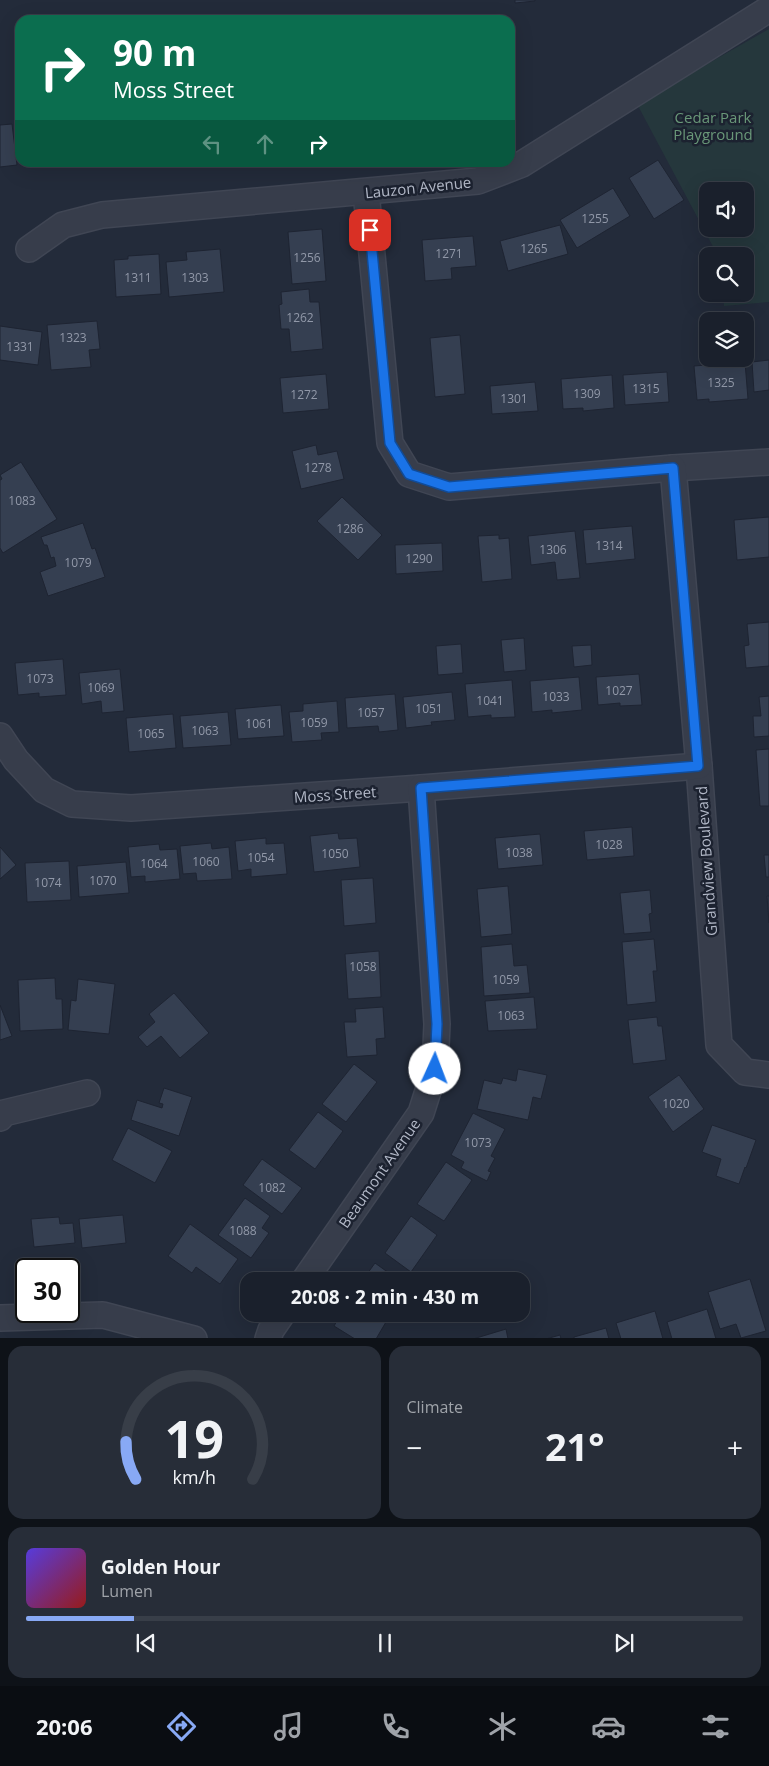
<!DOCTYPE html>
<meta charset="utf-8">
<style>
body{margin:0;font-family:"Open Sans",sans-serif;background:#272d38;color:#f1f3f6;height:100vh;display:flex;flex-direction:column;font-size:19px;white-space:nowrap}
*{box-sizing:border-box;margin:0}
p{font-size:16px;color:#9fa3a9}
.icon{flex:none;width:28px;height:28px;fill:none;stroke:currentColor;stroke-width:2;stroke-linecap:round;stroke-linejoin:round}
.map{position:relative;height:1338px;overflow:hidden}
.details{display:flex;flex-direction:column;gap:8px;padding:8px;background:#0e1218;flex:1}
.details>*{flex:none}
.top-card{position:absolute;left:15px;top:15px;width:500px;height:152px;border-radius:15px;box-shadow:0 5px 20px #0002,0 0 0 1px #383e48;background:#0b6e4f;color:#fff;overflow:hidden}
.buttons{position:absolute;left:699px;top:182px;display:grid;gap:10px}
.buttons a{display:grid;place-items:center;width:55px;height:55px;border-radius:10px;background:#1a202c;box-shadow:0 5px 20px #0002,0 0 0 1px #383e48;font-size:25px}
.speed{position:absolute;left:15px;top:1258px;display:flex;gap:10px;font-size:25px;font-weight:700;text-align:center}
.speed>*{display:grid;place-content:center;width:65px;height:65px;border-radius:50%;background:#1a202c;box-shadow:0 5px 20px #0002,0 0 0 1px #383e48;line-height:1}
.speed .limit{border:2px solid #111;border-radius:8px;background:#fff;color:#111}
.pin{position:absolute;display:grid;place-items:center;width:42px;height:42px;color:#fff;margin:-21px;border-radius:10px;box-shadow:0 2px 8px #0006}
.me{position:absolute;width:55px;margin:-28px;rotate:2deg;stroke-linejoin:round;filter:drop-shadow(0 0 4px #0008)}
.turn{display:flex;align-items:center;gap:18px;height:105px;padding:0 15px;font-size:22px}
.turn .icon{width:65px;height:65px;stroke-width:2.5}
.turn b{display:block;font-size:35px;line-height:42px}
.lanes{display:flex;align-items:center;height:48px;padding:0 15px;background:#0003;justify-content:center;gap:25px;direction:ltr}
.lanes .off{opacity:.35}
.big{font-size:38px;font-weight:700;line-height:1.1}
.details .widget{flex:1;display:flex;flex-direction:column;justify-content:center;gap:8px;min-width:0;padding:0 18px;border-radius:15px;background:#272d38}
.details .dial{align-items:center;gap:0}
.dial svg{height:130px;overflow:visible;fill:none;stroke:#383e48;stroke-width:7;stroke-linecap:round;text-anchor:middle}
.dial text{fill:#f1f3f6;stroke:none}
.song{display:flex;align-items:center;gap:15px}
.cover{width:60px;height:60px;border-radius:8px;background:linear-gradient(135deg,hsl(250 70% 55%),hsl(0 70% 35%))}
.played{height:5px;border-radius:2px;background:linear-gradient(90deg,#88a9f5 15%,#383e48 15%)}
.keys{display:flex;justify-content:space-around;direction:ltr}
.heat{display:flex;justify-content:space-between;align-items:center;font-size:28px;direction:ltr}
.details .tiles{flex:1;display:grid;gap:8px;grid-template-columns:1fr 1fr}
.widget:last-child{grid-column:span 2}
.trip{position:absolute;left:240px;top:1272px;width:290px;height:50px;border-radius:15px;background:#1a202c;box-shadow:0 5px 20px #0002,0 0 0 1px #383e48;font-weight:700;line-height:50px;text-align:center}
.dock{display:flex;height:80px;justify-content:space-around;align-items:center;background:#0a0d12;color:#9fa3a9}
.dock .icon{width:35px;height:35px}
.dock .selected{color:#88a9f5}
.dock b{font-size:22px;color:#f1f3f6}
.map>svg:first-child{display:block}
.green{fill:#25373c;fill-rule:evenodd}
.building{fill:#353f51;stroke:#1e2432}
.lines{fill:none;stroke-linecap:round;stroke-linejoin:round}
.minor-casing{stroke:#404654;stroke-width:28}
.minor{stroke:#373d4b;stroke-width:25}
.route-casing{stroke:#114b97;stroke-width:12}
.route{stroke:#1a73e8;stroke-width:9}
.labels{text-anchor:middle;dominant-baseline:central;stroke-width:5;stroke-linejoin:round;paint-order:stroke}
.number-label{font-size:12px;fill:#9198a8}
.park-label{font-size:15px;fill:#699778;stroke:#1c2230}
.street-label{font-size:15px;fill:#b2b8c7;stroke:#1c2230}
</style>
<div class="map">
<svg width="769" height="1339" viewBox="0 0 769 1339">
<rect width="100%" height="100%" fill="#232b3a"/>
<!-- green -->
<path class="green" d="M769,29V302L724,306L723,294H745V256H718L637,104ZM708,191H745V229H708Z"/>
<!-- building -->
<g class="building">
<polygon points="515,0 535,0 535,1 515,3"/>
<polygon points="12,124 17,165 0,167 0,125"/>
<polygon points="658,160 684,200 654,219 629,178"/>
<polygon points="25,162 63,162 36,165 36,163"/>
<polygon points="613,188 630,216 577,248 560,220"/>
<polygon points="560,225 568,254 508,271 500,241"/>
<polygon points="322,229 326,281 292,284 288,232"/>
<polygon points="473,236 476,266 451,268 452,279 425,281 422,240"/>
<polygon points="220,249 224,292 169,297 166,262 187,260 186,252"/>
<polygon points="159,254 161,294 116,297 114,260 128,259 128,256"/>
<polygon points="309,289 310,302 319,302 323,349 291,352 289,329 281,329 279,305 282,304 281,292"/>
<polygon points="97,321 100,349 89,350 91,367 51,370 47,325"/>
<polygon points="0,326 42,332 38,365 0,360"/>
<polygon points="460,335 465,394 435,397 430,338"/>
<polygon points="769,360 769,390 754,392 752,362"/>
<polygon points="745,362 748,399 709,402 709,399 697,400 694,366"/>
<polygon points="667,372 669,402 625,405 623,375"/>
<polygon points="326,374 329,409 283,413 280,378"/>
<polygon points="612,375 614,408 583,411 583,408 563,409 561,379"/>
<polygon points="535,382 538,411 492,414 490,386"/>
<polygon points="316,445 318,455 337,451 344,479 301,489 292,451"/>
<polygon points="21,462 57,519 3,553 0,548 0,480 2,479 0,475"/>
<polygon points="342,497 382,535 358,560 317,521"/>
<polygon points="769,517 769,557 737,560 734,520"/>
<polygon points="83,523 92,549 95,548 105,577 48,596 40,572 56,566 54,557 51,558 47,545 44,545 41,537"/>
<polygon points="632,526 635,559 586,564 583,530"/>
<polygon points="575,531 580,578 557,580 555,562 531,565 528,536"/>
<polygon points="499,535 499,539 509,538 512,579 482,582 478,536"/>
<polygon points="442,543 443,571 396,574 395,545"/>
<polygon points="769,622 769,666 746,668 744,646 749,645 747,624"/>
<polygon points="524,638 526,670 504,672 501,640"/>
<polygon points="461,644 463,673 438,675 436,646"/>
<polygon points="591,645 592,665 574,667 572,646"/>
<polygon points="63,659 66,695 39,697 39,693 18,695 15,663"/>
<polygon points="120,669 124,711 102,713 101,701 82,704 79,673"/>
<polygon points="639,674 642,705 620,706 620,703 598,705 596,677"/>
<polygon points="579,677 582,710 552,713 552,710 532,712 530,681"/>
<polygon points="512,680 515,717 491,718 491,715 468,717 465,684"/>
<polygon points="452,692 455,720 431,722 432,725 406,728 403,697"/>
<polygon points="395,694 398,730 379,732 378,726 347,728 345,698"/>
<polygon points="769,696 769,736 754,737 753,716 761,716 759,697"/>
<polygon points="337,701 339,732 321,733 322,740 292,742 289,712 303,711 303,704"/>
<polygon points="281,705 284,736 238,739 235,709"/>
<polygon points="228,712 231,745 183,748 180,716"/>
<polygon points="173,714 176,748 129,752 126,718"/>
<polygon points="769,749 769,806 760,806 756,750"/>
<polygon points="632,827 634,856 587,860 584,831"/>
<polygon points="338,833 339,839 357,838 360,867 314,872 310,836"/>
<polygon points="540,834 543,865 498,869 495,838"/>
<polygon points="266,838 266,844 284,843 287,874 251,877 251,869 238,871 235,841"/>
<polygon points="211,843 212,849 229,847 232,879 197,881 196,873 183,874 180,846"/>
<polygon points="159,844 160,850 177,849 180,879 145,882 145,876 131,877 128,847"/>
<polygon points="0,847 16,865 0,879"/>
<polygon points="764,855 769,855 769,877 766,877"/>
<polygon points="69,861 71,900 27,902 25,863"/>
<polygon points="126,862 129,893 79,897 77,866"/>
<polygon points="373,878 376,923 344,926 341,880"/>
<polygon points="508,886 512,934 481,937 477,889"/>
<polygon points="650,890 652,913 649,914 651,932 624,934 620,893"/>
<polygon points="767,896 769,896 769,923"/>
<polygon points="654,939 657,971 653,971 656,1002 627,1005 622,942"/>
<polygon points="512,944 514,966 527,965 530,993 484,996 481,947"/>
<polygon points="379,951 381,997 348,999 345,954"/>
<polygon points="55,978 56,999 62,999 63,1029 20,1031 18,980"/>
<polygon points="78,979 115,984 109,1034 68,1030 71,1000 76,1001"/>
<polygon points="174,993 209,1033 180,1058 161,1036 147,1047 138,1037 155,1022 149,1014"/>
<polygon points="534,997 537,1029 488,1031 485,1001"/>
<polygon points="0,1005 12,1036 0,1040"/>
<polygon points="383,1007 385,1038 376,1039 377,1055 347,1057 344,1022 356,1022 355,1009"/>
<polygon points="657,1017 658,1026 662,1026 666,1060 633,1064 628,1020"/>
<polygon points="354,1064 377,1082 346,1122 322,1104"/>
<polygon points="518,1069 547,1075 541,1099 533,1097 528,1120 477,1109 484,1080 501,1084 503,1078 516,1081"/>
<polygon points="679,1075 704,1109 673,1132 648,1097"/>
<polygon points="164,1088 192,1097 179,1136 131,1120 137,1100 162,1108 163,1104 159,1103"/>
<polygon points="318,1112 343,1131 315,1169 289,1150"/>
<polygon points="473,1113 505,1129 491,1156 495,1158 488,1171 491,1172 487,1181 461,1168 464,1162 451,1155"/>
<polygon points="712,1125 756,1140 746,1168 745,1167 739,1184 716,1176 721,1159 702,1152"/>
<polygon points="128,1128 172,1151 155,1183 112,1160"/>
<polygon points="262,1159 302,1188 282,1214 243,1185"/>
<polygon points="446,1162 472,1180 444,1221 417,1204"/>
<polygon points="245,1198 270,1216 262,1228 269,1233 251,1258 218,1235"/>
<polygon points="123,1215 126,1243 82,1248 79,1219"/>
<polygon points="411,1216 437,1235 411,1272 385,1253"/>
<polygon points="59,1217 60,1224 73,1223 75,1243 34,1247 31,1219"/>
<polygon points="190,1224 238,1259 220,1284 196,1267 192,1273 168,1256"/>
<polygon points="375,1263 400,1281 362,1281"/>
<polygon points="750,1279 766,1331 741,1338 736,1324 720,1329 708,1292"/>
<polygon points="707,1309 716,1339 672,1339 667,1322"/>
<polygon points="655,1311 663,1339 621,1339 616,1323"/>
<polygon points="341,1314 371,1314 386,1322 376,1339 355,1339 334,1326"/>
<polygon points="606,1328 609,1339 574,1339 574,1337"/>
<polygon points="506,1329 508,1339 473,1339"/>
<polygon points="560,1335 561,1339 546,1339"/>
</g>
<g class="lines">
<!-- minor casing -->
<g class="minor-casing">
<g id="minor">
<polyline points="366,192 390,443 409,474 449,487 673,468 769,462"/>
<polyline points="29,249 63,225 102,215 478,181 522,164 769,9"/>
<polyline points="673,468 699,766 719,1045 745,1072 769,1075"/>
<polyline points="0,736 16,760 44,790 72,804 131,808 421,788 699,766"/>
<polyline points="0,1118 4,1113 87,1093"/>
<polyline points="304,1281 421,1113 435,1069 437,1024 421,788"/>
<polyline points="0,1318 103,1315 194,1339"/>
<polyline points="268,1339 271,1330 282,1314"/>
</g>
</g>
<!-- minor -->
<use href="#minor" class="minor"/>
</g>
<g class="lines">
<!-- route casing -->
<g class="route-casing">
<polyline id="route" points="370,230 390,443 409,474 449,487 673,468 698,766 421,788 437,1024 435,1069"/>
</g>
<!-- route -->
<use href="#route" class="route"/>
</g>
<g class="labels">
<!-- number labels -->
<g class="number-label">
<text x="595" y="218">1255</text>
<text x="534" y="248">1265</text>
<text x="449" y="253">1271</text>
<text x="307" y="257">1256</text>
<text x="138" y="277">1311</text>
<text x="195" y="277">1303</text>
<text x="300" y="317">1262</text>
<text x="73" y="337">1323</text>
<text x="20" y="346">1331</text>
<text x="721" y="382">1325</text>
<text x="646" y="388">1315</text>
<text x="587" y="393">1309</text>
<text x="304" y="394">1272</text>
<text x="514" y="398">1301</text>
<text x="318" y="467">1278</text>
<text x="22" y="500">1083</text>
<text x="350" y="528">1286</text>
<text x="609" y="545">1314</text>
<text x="553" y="549">1306</text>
<text x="419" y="558">1290</text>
<text x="78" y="562">1079</text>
<text x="40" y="678">1073</text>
<text x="101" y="687">1069</text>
<text x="619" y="690">1027</text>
<text x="556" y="696">1033</text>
<text x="490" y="700">1041</text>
<text x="429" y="708">1051</text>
<text x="371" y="712">1057</text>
<text x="314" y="722">1059</text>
<text x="259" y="723">1061</text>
<text x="205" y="730">1063</text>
<text x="151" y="733">1065</text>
<text x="609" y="844">1028</text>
<text x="519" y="852">1038</text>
<text x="335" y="853">1050</text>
<text x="261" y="857">1054</text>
<text x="206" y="861">1060</text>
<text x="154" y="863">1064</text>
<text x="103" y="880">1070</text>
<text x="48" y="882">1074</text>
<text x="363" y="966">1058</text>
<text x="506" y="979">1059</text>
<text x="511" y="1015">1063</text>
<text x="676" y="1103">1020</text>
<text x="478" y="1142">1073</text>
<text x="272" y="1187">1082</text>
<text x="243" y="1230">1088</text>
</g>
<!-- park labels -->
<g class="park-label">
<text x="713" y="117">Cedar Park<tspan x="713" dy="17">Playground</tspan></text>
</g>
<!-- street labels -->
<g class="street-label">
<text transform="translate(418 187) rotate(-6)">Lauzon Avenue</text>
<text transform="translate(335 794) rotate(-4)">Moss Street</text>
<text transform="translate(706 861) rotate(-94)">Grandview Boulevard</text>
<text transform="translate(379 1173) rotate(-55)">Beaumont Avenue</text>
</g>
</g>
</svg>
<div class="buttons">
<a><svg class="icon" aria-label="sound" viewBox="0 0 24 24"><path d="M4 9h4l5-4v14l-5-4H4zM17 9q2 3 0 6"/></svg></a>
<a><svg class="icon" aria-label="search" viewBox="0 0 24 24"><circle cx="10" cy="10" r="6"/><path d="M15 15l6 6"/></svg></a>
<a><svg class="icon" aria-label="layers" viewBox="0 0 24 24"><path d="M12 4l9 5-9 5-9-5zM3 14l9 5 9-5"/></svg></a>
</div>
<div class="speed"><div class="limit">30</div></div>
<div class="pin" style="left:370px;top:230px;background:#d93025"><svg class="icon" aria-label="arrive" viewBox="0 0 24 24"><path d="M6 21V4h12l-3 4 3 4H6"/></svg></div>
<svg class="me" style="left:435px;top:1069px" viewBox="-20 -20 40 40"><circle r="19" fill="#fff"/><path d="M0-13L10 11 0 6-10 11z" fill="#1a73e8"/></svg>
<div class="trip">20:08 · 2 min · 430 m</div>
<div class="top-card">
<div class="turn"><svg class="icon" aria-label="right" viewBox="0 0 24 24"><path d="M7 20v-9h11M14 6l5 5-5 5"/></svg><div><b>90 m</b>Moss Street</div></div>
<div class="lanes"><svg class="icon off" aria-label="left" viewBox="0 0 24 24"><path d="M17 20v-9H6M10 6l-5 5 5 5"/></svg><svg class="icon off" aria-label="ahead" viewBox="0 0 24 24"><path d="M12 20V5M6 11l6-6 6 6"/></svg><svg class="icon" aria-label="right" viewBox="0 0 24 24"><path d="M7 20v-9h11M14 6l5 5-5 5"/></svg></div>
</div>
</div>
<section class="details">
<div class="tiles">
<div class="widget dial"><svg viewBox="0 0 100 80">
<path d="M14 69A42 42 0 1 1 86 69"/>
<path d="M14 69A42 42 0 0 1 8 46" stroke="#88a9f5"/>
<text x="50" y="56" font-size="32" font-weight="700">19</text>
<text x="50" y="72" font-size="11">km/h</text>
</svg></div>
<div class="widget"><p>Climate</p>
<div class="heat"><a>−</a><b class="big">21°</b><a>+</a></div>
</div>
<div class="widget">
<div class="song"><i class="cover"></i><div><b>Golden Hour</b><p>Lumen</p></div></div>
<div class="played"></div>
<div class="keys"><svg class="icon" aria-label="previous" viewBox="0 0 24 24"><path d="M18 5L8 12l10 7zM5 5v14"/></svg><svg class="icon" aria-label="pause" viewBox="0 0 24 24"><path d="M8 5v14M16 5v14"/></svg><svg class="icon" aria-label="next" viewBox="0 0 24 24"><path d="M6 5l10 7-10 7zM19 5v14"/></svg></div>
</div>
</div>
</section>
<nav class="dock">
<b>20:06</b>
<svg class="icon selected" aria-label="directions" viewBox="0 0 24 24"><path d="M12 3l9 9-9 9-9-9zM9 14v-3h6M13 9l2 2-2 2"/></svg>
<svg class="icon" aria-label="music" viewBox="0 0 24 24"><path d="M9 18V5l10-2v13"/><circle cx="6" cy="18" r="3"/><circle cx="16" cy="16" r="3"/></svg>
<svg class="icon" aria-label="phone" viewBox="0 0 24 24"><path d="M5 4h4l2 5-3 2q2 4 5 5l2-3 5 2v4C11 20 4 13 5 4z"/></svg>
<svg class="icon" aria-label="climate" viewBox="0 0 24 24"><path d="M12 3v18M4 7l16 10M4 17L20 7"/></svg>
<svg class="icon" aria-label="car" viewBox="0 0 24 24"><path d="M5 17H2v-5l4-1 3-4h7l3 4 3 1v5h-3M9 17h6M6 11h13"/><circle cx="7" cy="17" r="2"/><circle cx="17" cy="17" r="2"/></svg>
<svg class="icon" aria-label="filters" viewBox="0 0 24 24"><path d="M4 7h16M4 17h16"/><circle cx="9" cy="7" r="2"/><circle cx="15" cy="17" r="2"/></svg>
</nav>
